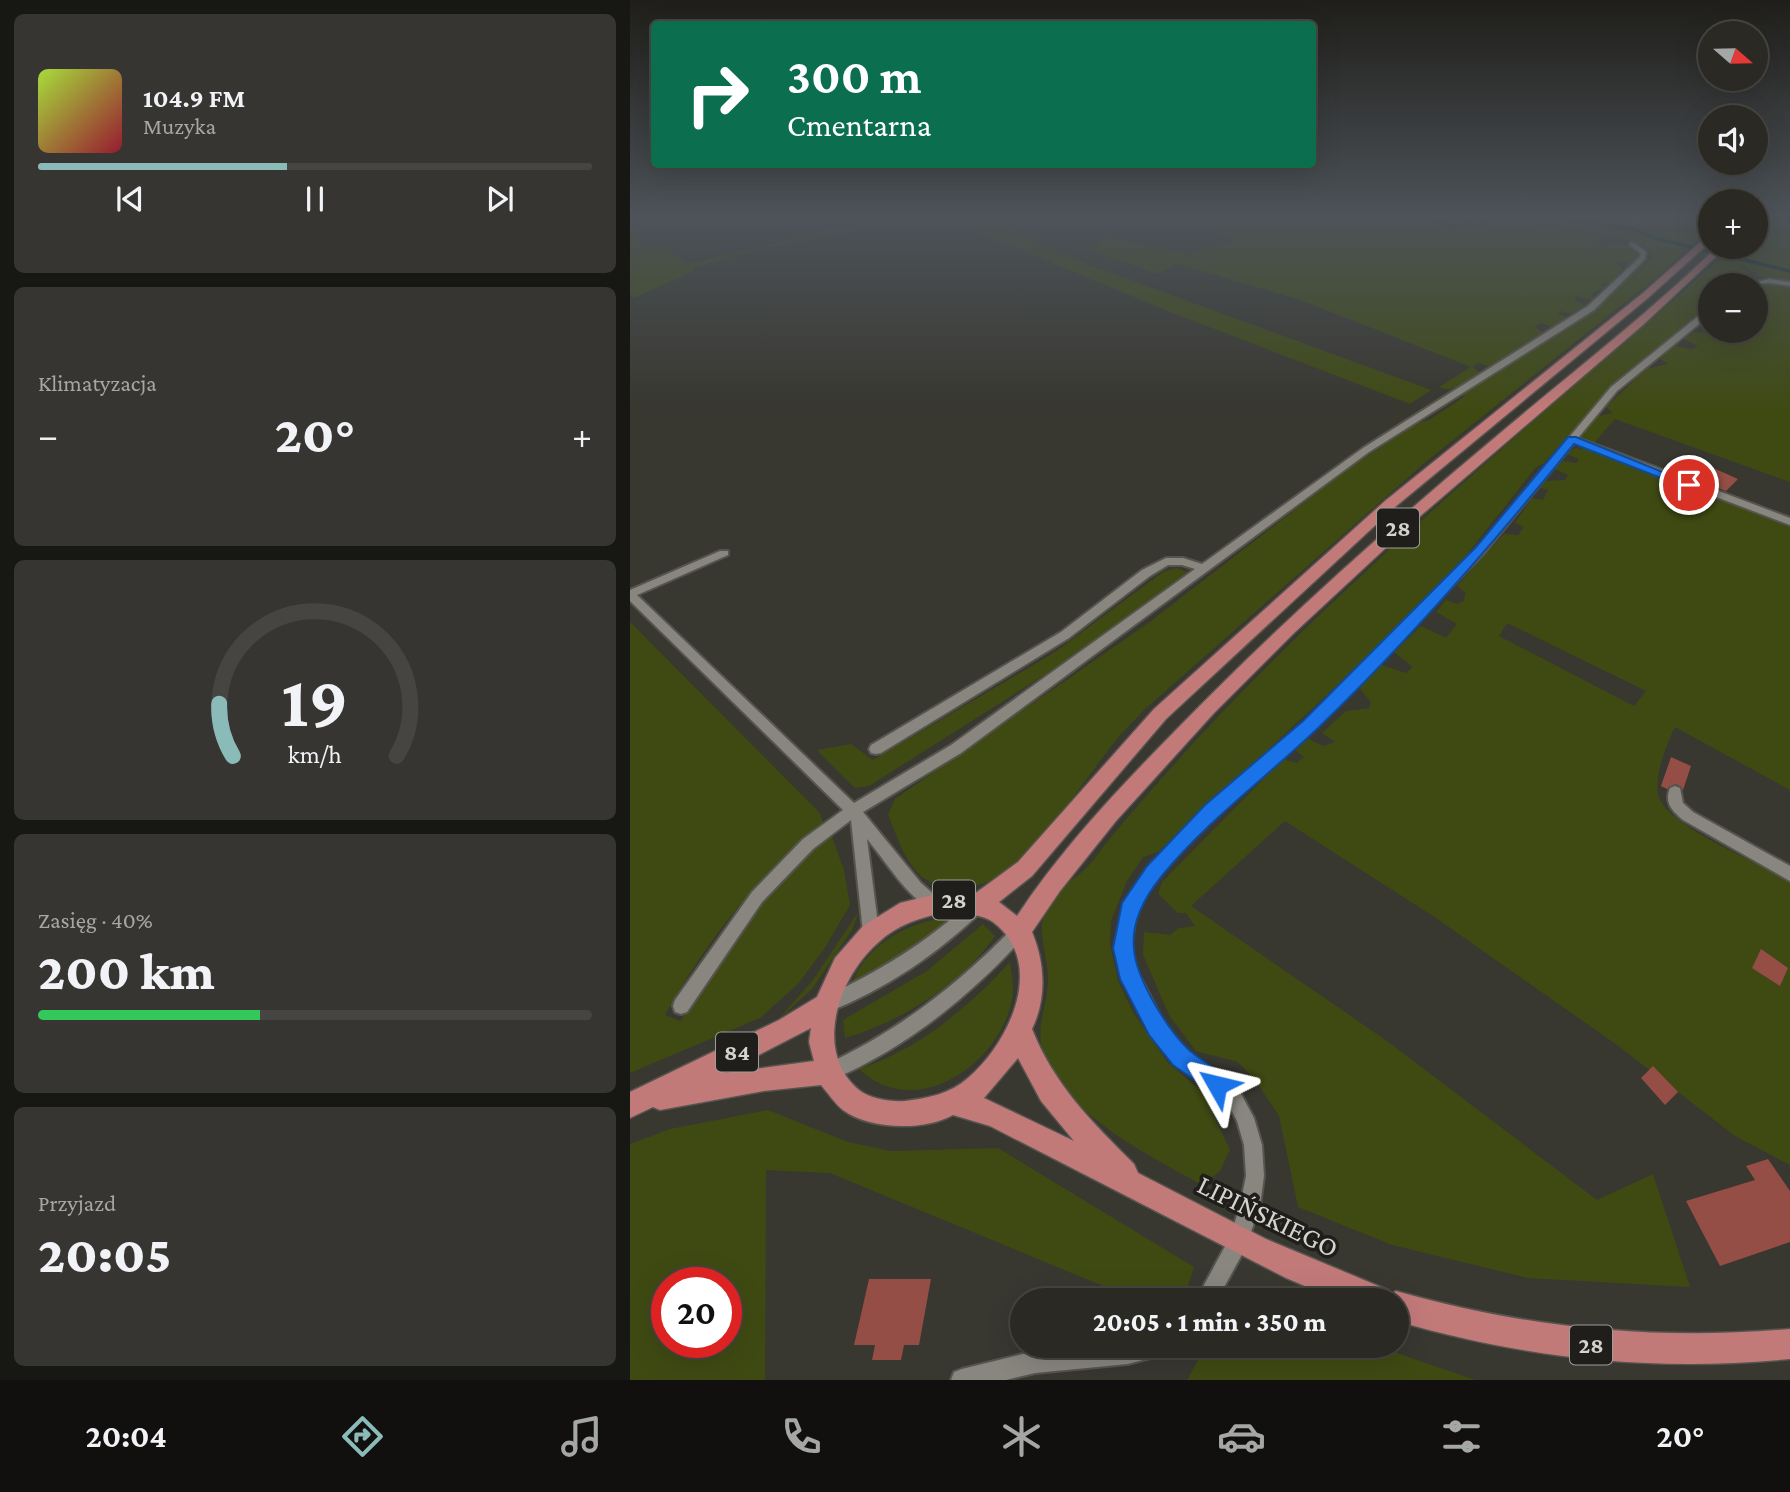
<!DOCTYPE html>
<html lang="pl">
<meta charset="utf-8">
<style>
body{margin:0;font-family:"Crimson Pro",serif;background:#363531;color:#f1f3f6;height:100vh;display:flex;flex-direction:column;font-size:26px;white-space:nowrap}
*{box-sizing:border-box;margin:0}
p{font-size:23px;color:#a5a6a6}
.icon{flex:none;width:38px;height:38px;fill:none;stroke:currentColor;stroke-width:2;stroke-linecap:round;stroke-linejoin:round}
.map{position:relative;flex:1;overflow:hidden}
.panel{display:flex;flex-direction:column;gap:14px;padding:14px;background:#171714;width:630px}
.panel>*{flex:none}
.hud{position:absolute;left:21px;top:21px;width:665px;height:147px;border-radius:7px;box-shadow:0 7px 28px #0002,0 0 0 2px #464541;background:#0b6e4f;color:#fff;overflow:hidden}
.needle{width:46px;rotate:110deg}
.controls{position:absolute;left:1068px;top:21px;display:grid;gap:14px}
.controls a{display:grid;place-items:center;width:70px;height:70px;border-radius:50%;background:#2a2924;box-shadow:0 7px 28px #0002,0 0 0 2px #464541;font-size:35px}
.speed{position:absolute;left:21px;top:1267px;display:flex;gap:14px;font-size:35px;font-weight:700;text-align:center}
.speed>*{display:grid;place-content:center;width:91px;height:91px;border-radius:50%;background:#2a2924;box-shadow:0 7px 28px #0002,0 0 0 2px #464541;line-height:1}
.speed .limit{border:10px solid #d22;background:#fff;color:#111}
.pin{position:absolute;display:grid;place-items:center;width:60px;height:60px;color:#fff;margin:-30px;border:4px solid #fff;border-radius:50%;box-shadow:0 2px 7px #0007}
.me{position:absolute;width:77px;margin:-38px;rotate:307deg;stroke-linejoin:round;filter:drop-shadow(0 0 5px #0008)}
.turn{display:flex;align-items:center;gap:24px;height:147px;padding:0 21px;font-size:32px}
.turn .icon{width:91px;height:91px;stroke-width:2.5}
.turn b{display:block;font-size:49px;line-height:60px}
.big{font-size:52px;font-weight:800;line-height:1.1}
.panel .widget{flex:1;display:flex;flex-direction:column;justify-content:center;gap:10px;min-width:0;padding:0 24px;border-radius:10px;background:#363531}
.panel .dial{align-items:center;gap:0}
.dial svg{height:182px;overflow:visible;fill:none;stroke:#464541;stroke-width:7;stroke-linecap:round;text-anchor:middle}
.dial text{fill:#f1f3f6;stroke:none}
.song{display:flex;align-items:center;gap:21px}
.cover{width:84px;height:84px;border-radius:10px;background:linear-gradient(135deg,hsl(80 70% 55%),hsl(350 70% 35%))}
.played{height:7px;border-radius:4px;background:linear-gradient(90deg,#8bbbb9 45%,#464541 45%)}
.keys{display:flex;justify-content:space-around;direction:ltr}
.heat{display:flex;justify-content:space-between;align-items:center;font-size:38px;direction:ltr}
.charge{height:10px;border-radius:5px;background:linear-gradient(90deg,#34c759 40%,#464541 0)}
.trip{position:absolute;left:380px;top:1288px;width:399px;height:70px;border-radius:35px;background:#2a2924;box-shadow:0 7px 28px #0002,0 0 0 2px #464541;font-weight:800;line-height:70px;text-align:center}
.tabs{display:flex;height:112px;justify-content:space-around;align-items:center;background:#11100e;color:#a5a6a6}
.tabs .icon{width:49px;height:49px}
.tabs .active{color:#8bbbb9}
.tabs b{font-size:32px;color:#f1f3f6}
main{display:flex;flex:1;min-height:0}
.map>svg:first-child{display:block}
.green{fill:#3f4a13;fill-rule:evenodd}
.lines{fill:none;stroke-linecap:round;stroke-linejoin:round}
.stream{stroke:#0c2d2f;stroke-width:3.5}
.building{fill:#944e45}
.minor-casing{stroke:#56544f;stroke-width:4}
.major-casing{stroke:#56544f;stroke-width:3}
.minor{fill:#88867e;fill-rule:evenodd}
.major{fill:#c27a79;fill-rule:evenodd}
.route{fill:#1a73e8;stroke:#114b97;stroke-width:2}
.labels{text-anchor:middle;dominant-baseline:central;stroke-width:7;stroke-linejoin:round;paint-order:stroke}
.shield{fill:#1f1e1b;stroke:#9e9d98;stroke-width:2}
.shield-label{font-size:23px;font-weight:bold;fill:#d4d3ce}
.near-street-label{font-size:28px;fill:#d4d3ce;stroke:#1f1e1b}
</style>
<main>
<section class="panel">
<div class="widget">
<div class="song"><i class="cover"></i><div><b>104.9 FM</b><p>Muzyka</p></div></div>
<div class="played"></div>
<div class="keys"><svg class="icon" aria-label="previous" viewBox="0 0 24 24"><path d="M18 5L8 12l10 7zM5 5v14"/></svg><svg class="icon" aria-label="pause" viewBox="0 0 24 24"><path d="M8 5v14M16 5v14"/></svg><svg class="icon" aria-label="next" viewBox="0 0 24 24"><path d="M6 5l10 7-10 7zM19 5v14"/></svg></div>
</div>
<div class="widget"><p>Klimatyzacja</p>
<div class="heat"><a>−</a><b class="big">20°</b><a>+</a></div>
</div>
<div class="widget dial"><svg viewBox="0 0 100 80">
<path d="M14 69A42 42 0 1 1 86 69"/>
<path d="M14 69A42 42 0 0 1 8 46" stroke="#8bbbb9"/>
<text x="50" y="56" font-size="32" font-weight="700">19</text>
<text x="50" y="72" font-size="11">km/h</text>
</svg></div>
<div class="widget"><p>Zasięg · 40%</p><b class="big">200 km</b><div class="charge"></div></div>
<div class="widget"><p>Przyjazd</p><b class="big">20:05</b></div>
</section>
<div class="map">
<svg width="1160" height="1380" viewBox="0 0 1160 1380">
<rect width="100%" height="100%" fill="#383730"/>
<!-- green -->
<g class="green">
<polygon points="274,217 288,217 130,249 62,268 64,271 4,298 0,294 0,219 13,247 34,247 58,264 179,235"/>
<polygon points="311,217 358,217 411,240 407,244 462,266 801,390 780,404 543,313"/>
<path d="M540,217H1002L1003,220L1013,222L1019,217H1080V228L1022,281L798,460L515,709C503,722 490,734 479,749C446,792 413,846 367,877C347,891 304,892 287,872C273,857 266,834 258,815L265,799L517,624L719,468L788,423L799,420L834,397L833,393L958,313L1023,257L1013,245L988,238L992,235L978,236L907,220L858,218L938,229L969,238L962,243L973,247C989,242 989,241 1005,251L1007,256L1000,263L989,261L987,264L993,268L981,283L970,284L975,287L960,295L965,297L960,300L946,296L945,301L955,305L940,314L930,311L928,314L936,317L922,327L911,323L905,327L913,332L859,366L847,363L843,367L849,372C837,380 824,394 809,387L841,367L668,299L546,264L527,274L458,250L476,237L558,254L602,242L603,237L559,220Z"/>
<path d="M1127,217H1160V281L1131,277L1107,263L1118,272L1120,278L1109,285H1080V308L985,382L913,464L906,467L835,557L771,626L528,852L513,857L497,881L481,921L480,944L488,981L504,1014L538,1063L572,1091L600,1150L590,1171L572,1185C519,1155 429,1112 412,1048C406,1025 419,1001 418,977C417,951 406,934 416,907C422,891 441,882 453,871C462,863 470,851 478,841C657,623 879,445 1090,259L1105,263L1091,258C1102,246 1110,247 1125,247Z"/>
<polygon points="1135,284 1160,286 1160,482 985,419 963,444 951,438 968,416 983,413 976,407 1016,369 1038,364 1030,359 1045,346 1062,349 1068,346 1054,339 1064,332 1076,333 1078,330 1072,327 1080,321 1080,331 1125,331 1125,286"/>
<path d="M945,448L963,450L1160,526V790L1045,727C1036,746 1025,772 1028,794C1032,824 1133,865 1160,881V1165L1105,1136L987,1045L806,918L655,821L561,906L757,1041L967,1200L1023,1174L1060,1287L898,1278L762,1245L668,1207L649,1116L625,1080L608,1062L566,1051L539,1015L513,955L514,932L540,935L549,928L565,926L556,913H548L528,894L532,882L653,759L667,763L674,757L666,751L667,745L677,738L693,746L705,742L692,733L716,711L740,708V701L728,686L751,665L776,673L783,667L764,652L791,626L816,638L827,624L806,612L816,600L827,604L834,601L835,592L827,586L874,534L888,535L894,527L885,523L902,498L913,500L918,490L910,488L916,481L935,480L938,475L925,469L933,461L947,463L949,459L937,454ZM877,623L1016,691L1004,706L869,636Z"/>
<polygon points="547,568 557,572 465,643 239,786 225,788 187,750 221,744 243,760 425,652 533,572"/>
<path d="M0,622L190,813L193,822C132,870 73,946 35,1015L50,1021C97,957 134,881 202,837L214,870L220,905L194,949L168,984L130,1018L0,1073Z"/>
<polygon points="229,911 222,930 182,989 145,1023 183,980"/>
<path d="M327,917L294,944L221,986C235,943 284,918 327,917Z"/>
<path d="M353,924L365,936C332,984 270,1022 215,1038L213,1020L297,971Z"/>
<path d="M380,962C382,974 384,988 382,1000C369,1066 284,1122 229,1069C289,1049 338,1008 380,962Z"/>
<path d="M138,1110L218,1142L261,1151L368,1148L564,1267L558,1286L542,1300H495L490,1293L200,1173L136,1170L135,1380H0V1144L40,1129ZM37,1283H96V1342H37Z"/>
<polygon points="576,1346 747,1346 845,1380 557,1380"/>
</g>
<g class="lines">
<!-- stream -->
<g class="stream">
<polyline points="788,217 822,226 854,224 860,218 872,217"/>
<polyline points="912,217 1003,229 1024,238 1160,271"/>
</g>
</g>
<!-- building -->
<g class="building">
<polygon points="1081,467 1108,479 1096,491 1067,480"/>
<polygon points="1041,757 1061,766 1053,790 1046,784 1037,789 1031,786"/>
<polygon points="1131,949 1158,968 1150,986 1122,968"/>
<polygon points="1023,1066 1048,1092 1035,1105 1011,1078"/>
<polygon points="1138,1159 1160,1191 1160,1242 1090,1266 1056,1201 1125,1180 1116,1166"/>
<polygon points="239,1279 301,1279 289,1345 274,1345 271,1360 242,1360 245,1345 224,1345"/>
</g>
<g class="lines">
<!-- minor casing -->
<g class="minor-casing">
<g id="minor">
<polygon points="1009,217 1015,217 1009,222 1005,222"/>
<path d="M1000,243H1004L1016,252L1015,259L964,310L739,452L331,753L233,812L291,883L307,897L310,902L307,907L302,909C279,900 254,859 237,839L249,932L246,937L241,940L236,937L233,932L221,820L183,849L132,902L57,1012L51,1014L45,1012L43,1006L45,1000L122,892L173,839L213,810L0,601V590L90,551H98V555L7,595L224,803L321,745L565,569L552,565H538L520,576L439,638L251,753L246,754L241,753L239,749L241,745L431,632L512,570L536,558H553L572,564L733,448L958,306L1009,258L1011,254L1000,245Z"/>
<polygon points="1139,279 1160,282 1160,286 1139,283 1113,285"/>
<polygon points="1077,309 1080,309 1080,315 987,391 948,438 1160,518 1160,525 944,443 855,552 684,730 586,814 528,877 506,912 501,948 506,969 533,1021 557,1052 610,1092 624,1118 632,1145 634,1176 630,1206 615,1249 587,1300 566,1300 600,1237 610,1206 616,1176 614,1145 607,1121 598,1104 545,1064 521,1033 492,977 485,948 494,905 518,867 576,806 674,722 847,548 981,387"/>
<path d="M1045,786L1050,788L1053,803L1063,812L1160,866V881L1053,820C1042,811 1034,803 1040,788Z"/>
<path d="M349,897L354,899L357,904L354,909C308,954 256,989 196,1013L190,1011L188,1005L190,999C247,973 298,942 344,899Z"/>
<path d="M388,925L393,928L396,933L393,938C338,998 275,1049 199,1081L193,1078L190,1072L193,1066C268,1031 325,987 383,928Z"/>
<polygon points="463,1346 543,1346 539,1353 498,1364 405,1373 376,1380 321,1380 324,1372 332,1369 405,1351"/>
</g>
</g>
<!-- major casing -->
<g class="major-casing">
<path id="major" d="M1080,234V242L1019,297L765,507L536,719L402,876L369,902L387,916C432,848 488,789 545,731C645,628 752,532 862,440C937,376 1016,316 1087,247H1096L1014,324L788,518L664,633L584,713L486,821L430,891L402,932C415,963 417,998 402,1029C424,1085 463,1123 504,1164L508,1173L636,1239L758,1290L760,1294L766,1291C897,1328 1025,1341 1160,1329V1359C1022,1372 899,1359 766,1321V1300H708L656,1278L360,1126L323,1115C295,1131 239,1130 213,1110C205,1104 198,1093 191,1085L134,1091L30,1110L23,1107L0,1118V1092L149,1020L187,997L205,958L233,926L270,903L322,890L343,895L388,862L524,709L755,501L1013,293ZM322,910C334,913 353,915 363,922C417,963 380,1042 338,1078C320,1094 298,1098 275,1101C261,1102 240,1099 229,1090C182,1051 209,975 250,941C271,922 295,917 322,910ZM181,1028L179,1042L184,1061L94,1073ZM388,1058L411,1101L444,1141L354,1098Z"/>
</g>
<!-- minor -->
<use href="#minor" class="minor"/>
<!-- major -->
<use href="#major" class="major"/>
</g>
<!-- sky -->
<linearGradient id="sky" x2="0" y2="1"><stop stop-color="#1f1e1a"/><stop offset="0.53" stop-color="#4d5359"/><stop offset="1" stop-color="#4d5359" stop-opacity="0"/></linearGradient>
<rect width="1160" height="410" fill="url(#sky)"/>
<!-- route -->
<path class="route" d="M938,437H946L1065,485L1054,487L944,444C863,544 778,642 685,731C633,780 576,822 531,877C515,897 501,923 504,949C506,979 538,1030 559,1050C572,1062 591,1068 598,1085L595,1093L587,1096L543,1065L519,1035L490,979L483,948L492,903L517,866L575,805L673,721L846,547Z"/>
<g class="labels">
<!-- shield labels -->
<g class="shield">
<rect x="747" y="508.5" width="42" height="39" rx="5"/>
<rect x="303" y="880.5" width="42" height="39" rx="5"/>
<rect x="86" y="1032.5" width="42" height="39" rx="5"/>
<rect x="940" y="1325.5" width="42" height="39" rx="5"/>
</g>
<g class="shield-label">
<text x="768" y="528">28</text>
<text x="324" y="900">28</text>
<text x="107" y="1052">84</text>
<text x="961" y="1345">28</text>
</g>
<!-- near-street labels -->
<g class="near-street-label">
<text transform="translate(638 1216) rotate(26)">LIPIŃSKIEGO</text>
</g>
</g>
</svg>
<div class="controls">
<a><svg class="needle" viewBox="-14 -14 28 28"><path d="M0-13l5 13h-10z" fill="#e53935"/><path d="M0 13l5-13h-10z" fill="#a5a6a6"/></svg></a>
<a><svg class="icon" aria-label="sound" viewBox="0 0 24 24"><path d="M4 9h4l5-4v14l-5-4H4zM17 9q2 3 0 6"/></svg></a>
<a>+</a>
<a>−</a>
</div>
<div class="speed"><div class="limit">20</div></div>
<div class="pin" style="left:1059px;top:485px;background:#d93025"><svg class="icon" aria-label="arrive" viewBox="0 0 24 24"><path d="M6 21V4h12l-3 4 3 4H6"/></svg></div>
<svg class="me" style="left:587px;top:1085px" viewBox="-20 -20 40 40"><path d="M0-17L14 15 0 8-14 15z" fill="#1a73e8" stroke="#fff" stroke-width="4"/></svg>
<div class="trip">20:05 · 1 min · 350 m</div>
<div class="hud">
<div class="turn"><svg class="icon" aria-label="right" viewBox="0 0 24 24"><path d="M7 20v-9h11M14 6l5 5-5 5"/></svg><div><b>300 m</b>Cmentarna</div></div>
</div>
</div>
</main>
<nav class="tabs">
<b>20:04</b>
<svg class="icon active" aria-label="directions" viewBox="0 0 24 24"><path d="M12 3l9 9-9 9-9-9zM9 14v-3h6M13 9l2 2-2 2"/></svg>
<svg class="icon" aria-label="music" viewBox="0 0 24 24"><path d="M9 18V5l10-2v13"/><circle cx="6" cy="18" r="3"/><circle cx="16" cy="16" r="3"/></svg>
<svg class="icon" aria-label="phone" viewBox="0 0 24 24"><path d="M5 4h4l2 5-3 2q2 4 5 5l2-3 5 2v4C11 20 4 13 5 4z"/></svg>
<svg class="icon" aria-label="climate" viewBox="0 0 24 24"><path d="M12 3v18M4 7l16 10M4 17L20 7"/></svg>
<svg class="icon" aria-label="car" viewBox="0 0 24 24"><path d="M5 17H2v-5l4-1 3-4h7l3 4 3 1v5h-3M9 17h6M6 11h13"/><circle cx="7" cy="17" r="2"/><circle cx="17" cy="17" r="2"/></svg>
<svg class="icon" aria-label="filters" viewBox="0 0 24 24"><path d="M4 7h16M4 17h16"/><circle cx="9" cy="7" r="2"/><circle cx="15" cy="17" r="2"/></svg>
<b>20°</b>
</nav>
